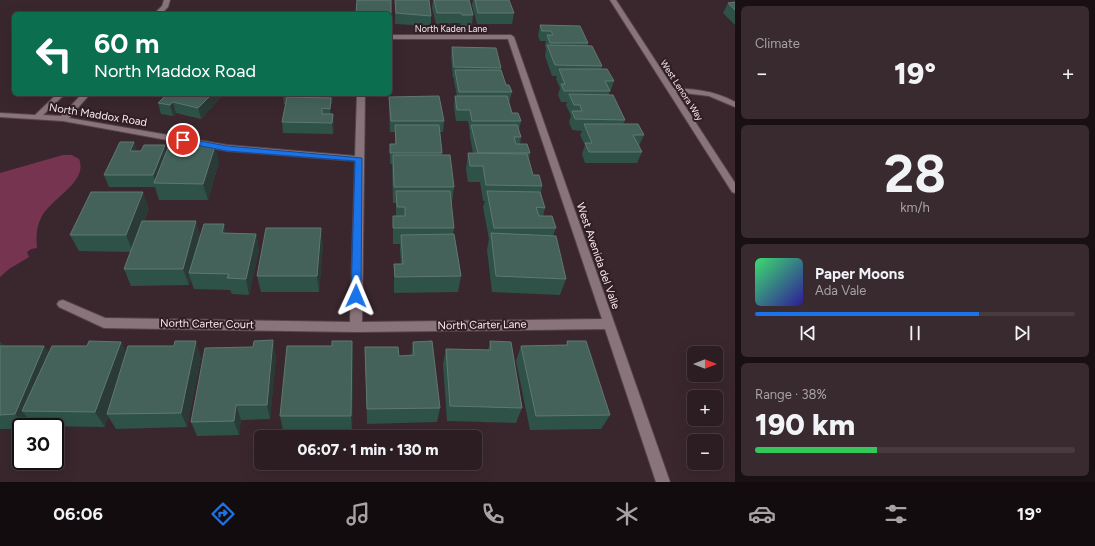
<!DOCTYPE html>
<meta charset="utf-8">
<style>
body{margin:0;font-family:Figtree,sans-serif;background:#382a2f;color:#f1f3f6;height:100vh;display:flex;flex-direction:column;font-size:15px;white-space:nowrap}
*{box-sizing:border-box;margin:0}
p{font-size:13px;color:#a6a2a5}
.icon{flex:none;width:22px;height:22px;fill:none;stroke:currentColor;stroke-width:2;stroke-linecap:round;stroke-linejoin:round}
.map{position:relative;flex:1;overflow:hidden}
.panel{display:flex;flex-direction:column;gap:6px;padding:6px;background:#181013;width:360px}
.panel>*{flex:none}
.hud{position:absolute;left:12px;top:12px;width:380px;height:84px;border-radius:6px;box-shadow:0 4px 16px #0002,0 0 0 1px #483b40;background:#0b6e4f;color:#fff;overflow:hidden}
.needle{width:26px;rotate:90deg}
.fabs{position:absolute;left:687px;top:346px;display:grid;gap:8px}
.fabs a{display:grid;place-items:center;width:36px;height:36px;border-radius:6px;background:#2c1d22;box-shadow:0 4px 16px #0002,0 0 0 1px #483b40;font-size:20px}
.speed{position:absolute;left:12px;top:418px;display:flex;gap:8px;font-size:20px;font-weight:700;text-align:center}
.speed>*{display:grid;place-content:center;width:52px;height:52px;border-radius:50%;background:#2c1d22;box-shadow:0 4px 16px #0002,0 0 0 1px #483b40;line-height:1}
.speed .limit{border:2px solid #111;border-radius:6px;background:#fff;color:#111}
.pin{position:absolute;display:grid;place-items:center;width:34px;height:34px;color:#fff;margin:-17px;border:2px solid #fff;border-radius:50%;box-shadow:0 1px 4px #0007}
.me{position:absolute;width:44px;margin:-22px;rotate:1deg;stroke-linejoin:round;filter:drop-shadow(0 0 3px #0008)}
.turn{display:flex;align-items:center;gap:14px;height:84px;padding:0 16px;font-size:18px}
.turn .icon{width:52px;height:52px;stroke-width:2.5}
.turn b{display:block;font-size:28px;line-height:34px}
.big{font-size:30px;font-weight:800;line-height:1.1}
.panel .widget{flex:1;display:flex;flex-direction:column;justify-content:center;gap:6px;min-width:0;padding:0 14px;border-radius:6px;background:#382a2f}
.panel .dial{align-items:center;gap:0}
.dial b{font-size:52px;line-height:1}
.song{display:flex;align-items:center;gap:12px}
.cover{width:48px;height:48px;border-radius:6px;background:linear-gradient(135deg,hsl(140 70% 55%),hsl(250 70% 35%))}
.played{height:4px;border-radius:2px;background:linear-gradient(90deg,#1a73e8 70%,#483b40 70%)}
.keys{display:flex;justify-content:space-around;direction:ltr}
.heat{display:flex;justify-content:space-between;align-items:center;font-size:22px;direction:ltr}
.charge{height:6px;border-radius:3px;background:linear-gradient(90deg,#34c759 38%,#483b40 0)}
.trip{position:absolute;left:254px;top:430px;width:228px;height:40px;border-radius:6px;background:#2c1d22;box-shadow:0 4px 16px #0002,0 0 0 1px #483b40;font-weight:800;line-height:40px;text-align:center}
.tabs{display:flex;height:64px;justify-content:space-around;align-items:center;background:#120c0e;color:#a6a2a5}
.tabs .icon{width:28px;height:28px}
.tabs .on{color:#1a73e8}
.tabs b{font-size:18px;color:#f1f3f6}
main{display:flex;flex:1;min-height:0}
.map>svg:first-child{display:block}
.green{fill:#773450}
.lines{fill:none;stroke-linecap:round;stroke-linejoin:round}
.lane-casing{stroke:#55454a;stroke-width:2}
.street-casing{stroke:#55454a;stroke-width:2}
.lane{fill:#8a747b;fill-rule:evenodd}
.street{fill:#8a747b;fill-rule:evenodd}
.wall{fill:#2e5248}
.shaded-wall{fill:#2a3a36}
.building{fill:#44625a;stroke:#607871}
.route{fill:#1a73e8;stroke:#114b97}
.labels{text-anchor:middle;dominant-baseline:central;stroke-width:4;stroke-linejoin:round;paint-order:stroke}
.far-street-label{font-size:9px;fill:#f8ebef;stroke:#301e24}
.street-label{font-size:11px;fill:#f8ebef;stroke:#301e24}
</style>
<main>
<div class="map">
<svg width="735" height="482" viewBox="0 0 735 482">
<rect width="100%" height="100%" fill="#3a272e"/>
<!-- green -->
<path class="green" d="M63,155H72L79,159C89,182 49,199 41,218C36,228 36,237 37,248L31,249L27,252L29,257L9,269L0,277V173Z"/>
<g class="lines">
<!-- lane casing -->
<g class="lane-casing">
<path id="lane" d="M670,88C693,89 714,90 735,102V107L709,96L668,91V89Z"/>
</g>
<!-- street casing -->
<g class="street-casing">
<g id="street">
<polygon points="164,0 170,0 168,7 161,14 154,14 162,6"/>
<polygon points="610,0 616,0 735,183 735,193 732,192"/>
<polygon points="390,35 511,35 514,37 670,482 656,482 605,329 356,332 104,328 59,307 57,304 59,301 63,300 105,318 350,322 355,161 227,151 63,121 0,117 0,113 35,115 57,94 65,94 43,115 61,116 82,94 90,94 69,118 227,145 355,156 357,94 365,94 362,322 602,319 508,39 390,39"/>
</g>
</g>
<!-- lane -->
<use href="#lane" class="lane"/>
<!-- street -->
<use href="#street" class="street"/>
</g>
<!-- wall -->
<g class="wall">
<polygon points="357,0 391,14 391,24 390,24 390,14 356,14"/>
<polygon points="395,0 431,16 431,26 395,24"/>
<polygon points="433,0 469,0 473,15 472,26 461,26 460,23 436,24 432,8"/>
<polygon points="473,0 475,0 514,13 512,24 477,24 472,5"/>
<polygon points="735,2 735,25 723,13 728,3"/>
<polygon points="540,25 588,43 588,45 602,66 601,69 614,81 610,92 609,92 609,94 625,120 623,124 644,135 639,146 642,152 637,163 585,163 582,154 585,145 580,135 582,131 572,130 569,122 571,116 566,105 567,102 561,102 558,95 560,88 556,79 557,76 552,76 545,56 546,49 545,45 546,41 540,41 538,36"/>
<polygon points="452,47 501,68 501,70 506,85 512,92 509,103 512,113 521,121 519,130 521,137 520,144 530,153 529,158 533,175 542,186 541,193 545,208 543,216 556,228 553,236 566,279 560,295 492,292 487,250 489,239 483,207 485,201 483,201 480,182 468,182 466,169 468,153 473,153 470,137 470,132 468,121 456,121 454,107 455,96 457,96 454,81 454,78 453,78 451,58"/>
<polygon points="283,94 333,94 332,104 331,104 331,114 334,125 333,134 283,133 282,122 286,104 284,104"/>
<polygon points="221,97 201,119 176,113 173,116 161,114 158,103"/>
<polygon points="389,97 444,121 443,132 440,132 442,155 454,187 452,203 451,203 454,228 453,234 461,276 458,292 394,293 394,264 401,264 400,251 400,244 393,244 393,216 396,216 396,203 393,203 392,164 390,164 390,144 395,144 395,132 390,132 389,108"/>
<polygon points="137,151 167,151 219,162 208,200 159,200 155,187 109,187 104,175"/>
<polygon points="149,208 144,221 200,235 227,233 256,234 259,250 249,295 232,294 230,290 194,289 190,278 189,285 131,286 124,269 131,252 79,251 70,235"/>
<polygon points="323,244 319,292 261,292 257,276"/>
<polygon points="490,341 522,408 516,423 447,421 443,364 446,349 488,350"/>
<polygon points="567,341 610,415 601,429 530,430 516,361 521,346 566,345"/>
<polygon points="0,342 5,346 44,346 49,353 87,346 121,342 126,352 201,357 187,427 116,429 108,416 105,427 35,426 30,421 28,427 21,427 21,429 0,429"/>
<polygon points="413,342 440,408 437,422 367,424 365,347 399,356 411,356"/>
<polygon points="253,347 276,356 270,419 241,420 239,435 197,436 191,422"/>
<polygon points="353,357 352,430 283,431 280,416"/>
</g>
<!-- shaded-wall -->
<g class="shaded-wall">
<polygon points="212,94 221,94 221,97 201,119 198,108"/>
<polygon points="331,94 333,94 332,104"/>
<polygon points="331,98 331,109 330,120 330,109"/>
<polygon points="173,102 176,113 173,116 170,105"/>
<polygon points="333,114 334,125 333,134 332,123"/>
<polygon points="134,142 138,154 130,151"/>
<polygon points="165,145 168,156 156,183 153,175"/>
<polygon points="215,146 219,162 208,200 203,184"/>
<polygon points="143,192 149,208 133,252 126,235"/>
<polygon points="196,221 201,237 189,273 190,278 189,285 183,269"/>
<polygon points="224,224 228,241 222,233"/>
<polygon points="321,228 323,244 319,292 317,276"/>
<polygon points="256,234 259,250 249,295 246,279"/>
<polygon points="273,340 276,356 270,419 267,405"/>
<polygon points="196,341 201,357 187,427 181,413"/>
<polygon points="352,341 353,357 352,430 351,416"/>
<polygon points="1,342 13,358 0,348 0,345"/>
<polygon points="121,342 129,357 107,414 108,416 105,427 95,412"/>
<polygon points="44,346 55,361 22,411 30,421 28,427 26,427 15,414"/>
<polygon points="236,405 241,420 239,435 234,421"/>
</g>
<!-- building -->
<g class="building">
<polygon points="357,0 391,0 391,14 356,13"/>
<polygon points="395,0 429,0 431,16 396,13"/>
<polygon points="434,0 469,0 473,15 462,15 461,13 437,13"/>
<polygon points="475,0 509,0 514,13 478,13"/>
<polygon points="735,2 735,10 728,3"/>
<polygon points="540,25 580,26 588,43 550,43 547,35 553,35 551,31 542,31"/>
<polygon points="547,45 592,46 602,66 555,65"/>
<polygon points="452,47 496,48 501,68 454,67"/>
<polygon points="559,69 607,69 614,81 605,81 610,91 564,91 561,84 565,84"/>
<polygon points="455,70 501,70 506,85 509,85 512,92 459,92"/>
<polygon points="167,94 212,94 198,108 173,102 170,105 158,103"/>
<polygon points="569,94 613,95 625,120 575,119 572,111 582,111 580,105 574,105"/>
<polygon points="439,96 444,121 391,121 389,97"/>
<polygon points="455,96 507,96 512,113 518,113 521,121 472,121 470,110 457,110"/>
<polygon points="287,97 331,98 330,109 322,108 322,114 333,114 332,123 282,122"/>
<polygon points="584,124 638,124 644,135 633,135 642,152 589,152 585,143 592,143"/>
<polygon points="395,125 439,125 442,153 390,153 390,144 396,144"/>
<polygon points="471,125 517,125 521,137 514,137 516,144 527,144 530,153 478,153"/>
<polygon points="120,142 134,142 130,151 141,151 144,145 165,145 153,175 104,175"/>
<polygon points="201,146 215,146 203,184 154,183 168,148 199,148"/>
<polygon points="468,153 527,154 533,175 539,175 542,186 486,185 483,166 470,166"/>
<polygon points="393,155 450,155 454,187 394,187"/>
<polygon points="396,191 450,191 454,228 393,228 393,216 405,216 405,207 397,207"/>
<polygon points="487,191 540,192 545,208 536,207 539,216 552,216 556,228 494,228"/>
<polygon points="91,192 143,192 126,235 70,235"/>
<polygon points="142,221 196,221 183,269 124,269"/>
<polygon points="204,224 224,224 222,233 256,234 246,279 227,278 229,274 189,273"/>
<polygon points="266,228 321,228 317,276 257,276"/>
<polygon points="491,233 556,236 566,279 496,276"/>
<polygon points="454,234 461,276 395,277 394,264 403,264 401,235"/>
<polygon points="273,340 267,405 236,405 234,421 191,422 205,348 253,347 254,341"/>
<polygon points="89,341 121,342 95,412 22,411 52,346 87,346"/>
<polygon points="175,341 196,341 181,413 107,414 128,346 174,346"/>
<polygon points="332,341 352,341 351,416 280,416 287,346 332,346"/>
<polygon points="432,341 440,408 367,409 365,347 398,347 399,356 414,355 413,342"/>
<polygon points="490,341 511,342 522,408 450,406 446,349 491,350"/>
<polygon points="567,341 586,341 610,415 536,416 521,346 568,345"/>
<polygon points="0,346 44,346 15,414 0,415"/>
</g>
<!-- route -->
<polygon class="route" points="183,138 227,146 362,158 361,296 360,299 356,300 351,296 355,161 227,151 180,142 180,139"/>
<g class="labels">
<!-- far-street labels -->
<g class="far-street-label">
<text x="451" y="28">North Kaden Lane</text>
<text transform="translate(682 90) rotate(57)">West Lenora Way</text>
</g>
<!-- street labels -->
<g class="street-label">
<text transform="translate(98 115) rotate(9)">North Maddox Road</text>
<text transform="translate(598 256) rotate(71)">West Avenida del Valle</text>
<text transform="translate(207 324) rotate(1)">North Carter Court</text>
<text transform="translate(482 325) rotate(-1)">North Carter Lane</text>
</g>
</g>
</svg>
<div class="fabs">
<a><svg class="needle" viewBox="-14 -14 28 28"><path d="M0-13l5 13h-10z" fill="#e53935"/><path d="M0 13l5-13h-10z" fill="#a6a2a5"/></svg></a>
<a>+</a>
<a>−</a>
</div>
<div class="speed"><div class="limit">30</div></div>
<div class="pin" style="left:183px;top:140px;background:#d93025"><svg class="icon" aria-label="arrive" viewBox="0 0 24 24"><path d="M6 21V4h12l-3 4 3 4H6"/></svg></div>
<svg class="me" style="left:356px;top:296px" viewBox="-20 -20 40 40"><path d="M0-17L14 15 0 8-14 15z" fill="#1a73e8" stroke="#fff" stroke-width="4"/></svg>
<div class="trip">06:07 · 1 min · 130 m</div>
<div class="hud">
<div class="turn"><svg class="icon" aria-label="left" viewBox="0 0 24 24"><path d="M17 20v-9H6M10 6l-5 5 5 5"/></svg><div><b>60 m</b>North Maddox Road</div></div>
</div>
</div>
<section class="panel">
<div class="widget"><p>Climate</p>
<div class="heat"><a>−</a><b class="big">19°</b><a>+</a></div>
</div>
<div class="widget dial"><b>28</b><p>km/h</p></div>
<div class="widget">
<div class="song"><i class="cover"></i><div><b>Paper Moons</b><p>Ada Vale</p></div></div>
<div class="played"></div>
<div class="keys"><svg class="icon" aria-label="previous" viewBox="0 0 24 24"><path d="M18 5L8 12l10 7zM5 5v14"/></svg><svg class="icon" aria-label="pause" viewBox="0 0 24 24"><path d="M8 5v14M16 5v14"/></svg><svg class="icon" aria-label="next" viewBox="0 0 24 24"><path d="M6 5l10 7-10 7zM19 5v14"/></svg></div>
</div>
<div class="widget"><p>Range · 38%</p><b class="big">190 km</b><div class="charge"></div></div>
</section>
</main>
<nav class="tabs">
<b>06:06</b>
<svg class="icon on" aria-label="directions" viewBox="0 0 24 24"><path d="M12 3l9 9-9 9-9-9zM9 14v-3h6M13 9l2 2-2 2"/></svg>
<svg class="icon" aria-label="music" viewBox="0 0 24 24"><path d="M9 18V5l10-2v13"/><circle cx="6" cy="18" r="3"/><circle cx="16" cy="16" r="3"/></svg>
<svg class="icon" aria-label="phone" viewBox="0 0 24 24"><path d="M5 4h4l2 5-3 2q2 4 5 5l2-3 5 2v4C11 20 4 13 5 4z"/></svg>
<svg class="icon" aria-label="climate" viewBox="0 0 24 24"><path d="M12 3v18M4 7l16 10M4 17L20 7"/></svg>
<svg class="icon" aria-label="car" viewBox="0 0 24 24"><path d="M5 17H2v-5l4-1 3-4h7l3 4 3 1v5h-3M9 17h6M6 11h13"/><circle cx="7" cy="17" r="2"/><circle cx="17" cy="17" r="2"/></svg>
<svg class="icon" aria-label="filters" viewBox="0 0 24 24"><path d="M4 7h16M4 17h16"/><circle cx="9" cy="7" r="2"/><circle cx="15" cy="17" r="2"/></svg>
<b>19°</b>
</nav>
